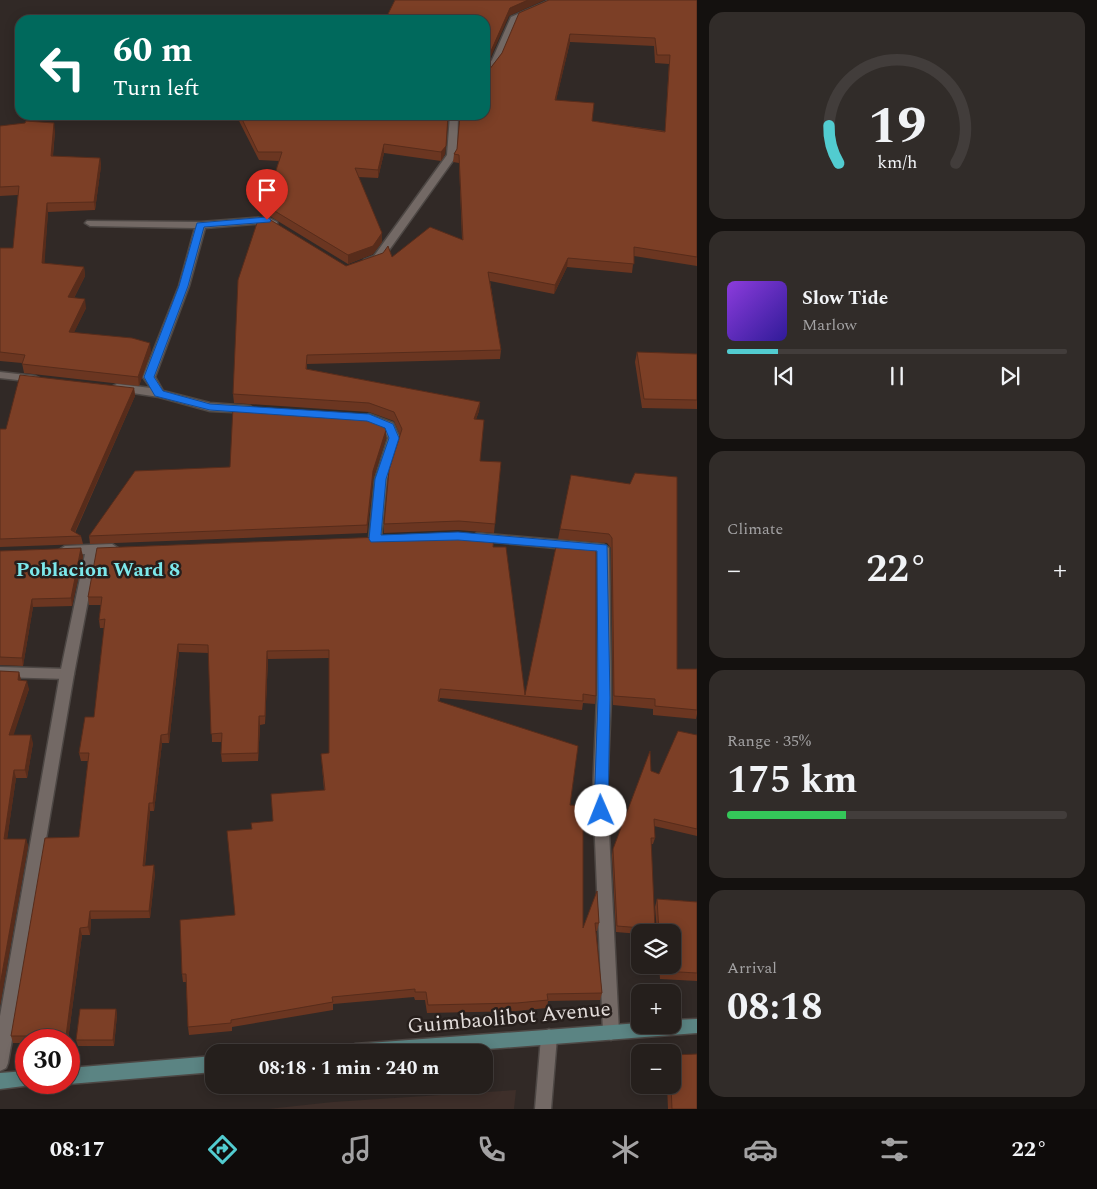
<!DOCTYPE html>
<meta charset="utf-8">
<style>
body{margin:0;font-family:Spectral,serif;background:#312c29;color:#f1f3f6;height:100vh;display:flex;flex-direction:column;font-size:19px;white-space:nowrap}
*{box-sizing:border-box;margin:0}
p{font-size:16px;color:#a3a2a3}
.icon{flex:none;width:28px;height:28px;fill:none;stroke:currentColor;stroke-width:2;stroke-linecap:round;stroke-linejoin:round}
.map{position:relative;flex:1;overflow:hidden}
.panel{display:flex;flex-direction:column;gap:12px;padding:12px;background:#14110f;width:400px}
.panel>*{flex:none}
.guide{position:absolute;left:15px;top:15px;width:475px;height:105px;border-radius:15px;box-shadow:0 2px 12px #0003,0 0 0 1px #423d3b;background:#00695c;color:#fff;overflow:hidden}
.controls{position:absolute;left:631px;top:924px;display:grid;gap:10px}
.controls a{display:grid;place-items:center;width:50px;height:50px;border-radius:10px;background:#251f1c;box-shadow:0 2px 12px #0003,0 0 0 1px #423d3b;font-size:25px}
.speed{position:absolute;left:15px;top:1029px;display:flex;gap:10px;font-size:25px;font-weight:700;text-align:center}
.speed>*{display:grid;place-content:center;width:65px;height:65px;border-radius:50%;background:#251f1c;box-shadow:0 2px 12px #0003,0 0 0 1px #423d3b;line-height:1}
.speed .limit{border:8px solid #d22;background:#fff;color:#111}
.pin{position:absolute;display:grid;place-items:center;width:42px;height:42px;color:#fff;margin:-51px -21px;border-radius:50% 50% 50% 0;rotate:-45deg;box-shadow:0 0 5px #0007}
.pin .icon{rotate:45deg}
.me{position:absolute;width:55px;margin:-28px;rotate:359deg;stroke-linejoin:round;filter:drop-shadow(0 0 4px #0008)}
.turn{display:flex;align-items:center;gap:18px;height:105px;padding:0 15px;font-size:22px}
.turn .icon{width:65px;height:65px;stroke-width:2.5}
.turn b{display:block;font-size:35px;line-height:42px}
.big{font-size:38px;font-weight:700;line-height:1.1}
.panel .card{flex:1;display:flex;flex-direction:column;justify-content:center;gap:8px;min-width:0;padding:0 18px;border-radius:15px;background:#312c29}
.panel .dial{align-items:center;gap:0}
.dial svg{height:130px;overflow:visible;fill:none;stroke:#423d3b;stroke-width:7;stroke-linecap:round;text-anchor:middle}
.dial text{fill:#f1f3f6;stroke:none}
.song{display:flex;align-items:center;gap:15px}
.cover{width:60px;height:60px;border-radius:8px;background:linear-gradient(135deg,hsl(270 70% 55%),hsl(250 70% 35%))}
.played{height:5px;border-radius:2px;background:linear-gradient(90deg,#52ccd0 15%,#423d3b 15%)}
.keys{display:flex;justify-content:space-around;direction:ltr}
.heat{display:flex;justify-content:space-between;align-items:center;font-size:28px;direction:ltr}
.charge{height:8px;border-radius:4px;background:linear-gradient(90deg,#34c759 35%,#423d3b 0)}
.trip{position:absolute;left:205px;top:1044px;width:288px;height:50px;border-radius:15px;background:#251f1c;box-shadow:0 2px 12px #0003,0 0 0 1px #423d3b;font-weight:700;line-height:50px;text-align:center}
.tab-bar{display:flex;height:80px;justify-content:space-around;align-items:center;background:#0f0c0b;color:#a3a2a3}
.tab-bar .icon{width:35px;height:35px}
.tab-bar .on{color:#52ccd0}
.tab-bar b{font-size:22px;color:#f1f3f6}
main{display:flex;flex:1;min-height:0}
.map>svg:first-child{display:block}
.built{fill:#3e2f2a}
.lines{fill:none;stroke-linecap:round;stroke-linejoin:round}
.lane-casing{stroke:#4d4744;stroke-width:3}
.street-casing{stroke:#4d4744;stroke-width:3}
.secondary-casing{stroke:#4d4744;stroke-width:3}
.lane{fill:#736965;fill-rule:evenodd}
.street{fill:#736965;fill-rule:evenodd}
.secondary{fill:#5b8483;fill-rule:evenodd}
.wall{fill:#6b3621;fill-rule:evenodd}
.shaded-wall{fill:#572c1b}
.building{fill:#7c3f26;stroke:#572c1b;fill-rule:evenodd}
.route{fill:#1a73e8;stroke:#114b97}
.labels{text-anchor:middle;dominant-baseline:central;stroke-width:5;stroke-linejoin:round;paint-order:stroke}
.quarter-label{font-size:20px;font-weight:bold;fill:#7ce8eb;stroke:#271f1c}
.near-street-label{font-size:21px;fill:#e2dcda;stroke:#271f1c}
</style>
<main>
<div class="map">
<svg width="697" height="1109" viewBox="0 0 697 1109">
<rect width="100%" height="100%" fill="#312926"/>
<!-- built -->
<polygon class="built" points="516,1090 514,1109 268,1109 333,1102"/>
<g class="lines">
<!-- lane casing -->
<g class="lane-casing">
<polygon id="lane" points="0,667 67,669 72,670 74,674 72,678 67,679 0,677"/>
</g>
<!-- street casing -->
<g class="street-casing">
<g id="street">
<polygon points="550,0 561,0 517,20 500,61 488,77 485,78 485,69 492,60 511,17"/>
<polygon points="450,115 458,115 457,155 382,260 368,265 364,264 364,260 374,256 447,155"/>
<polygon points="267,217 277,222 277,226 274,227 265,223 205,228 189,286 155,377 163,391 210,403 250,406 256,410 254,413 210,411 159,397 113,390 111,388 113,386 117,384 151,388 143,377 179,286 195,228 90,226 85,223 87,221 201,222"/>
<polygon points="0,372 35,376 41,379 35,382 0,378"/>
<polygon points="369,414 393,423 400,438 387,479 381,539 375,543 369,539 375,479 388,438 384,428 365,421 363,418"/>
<polygon points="477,533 603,544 609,548 611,698 607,792 619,1032 617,1037 611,1040 605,1037 603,1032 593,792 597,698 597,552 473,540 471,537"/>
<polygon points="112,544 118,548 116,551 97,553 74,674 8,1063 6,1068 0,1071 0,1016 60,674 85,554 65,554 59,550 65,546"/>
<polygon points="549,1029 555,1032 557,1037 551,1109 535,1109 541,1037 543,1032"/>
</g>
</g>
<!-- secondary casing -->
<g class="secondary-casing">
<g id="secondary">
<polygon points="697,1019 697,1033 449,1052 347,1052 349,1047 355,1044 640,1023 640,1025 672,1025 672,1020"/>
<polygon points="214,1056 214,1072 69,1084 65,1082 69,1082 69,1068"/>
<polygon points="26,1071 26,1082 33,1082 32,1085 0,1089 0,1073"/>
</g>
</g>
<!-- lane -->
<use href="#lane" class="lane"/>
<!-- street -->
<use href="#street" class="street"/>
<!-- secondary -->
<use href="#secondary" class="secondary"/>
</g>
<!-- wall -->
<g class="wall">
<path d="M697,0V266L634,256L632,273L567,267L554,294L490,281L501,350L500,359L307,364V369L480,402L479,411L476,419L480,461L501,462L494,533L458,530L384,533V524L400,435L394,421L369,412L234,403L233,394L346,266L392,257L462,239L459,163L453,162L454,154L485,115L489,70L502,53ZM570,42L654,46L655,63L669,64L665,131L592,121L556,100Z"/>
<polygon points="236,115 448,115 445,154 441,161 384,153 378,178 358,177 382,233 382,242 373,254 348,264 268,215 264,215 264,207 279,161 259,160"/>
<polygon points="0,126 55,131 53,156 100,158 101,166 95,210 48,212 44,263 84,267 85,276 74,298 86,308 74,332 151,351 139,386 24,373 22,363 0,361 0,248 13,248 18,195 0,196"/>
<polygon points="637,352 697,354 697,409 642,408 635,362"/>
<polygon points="134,388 135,396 75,533 81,536 83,544 0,547 0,429 6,429"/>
<polygon points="386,430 386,438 373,479 367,533 90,544 89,536 230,467"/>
<polygon points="630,484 677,669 697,669 697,714 696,719 653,715 653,709 613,705 611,548 607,543 558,539 560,529"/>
<polygon points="557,542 596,696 595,704 583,703 582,710 440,698 439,702 570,805 583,928 597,891 599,923 597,931 596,931 602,993 600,1000 548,1001 547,1008 516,1011 427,1013 425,1000 415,1000 414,997 333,1004 333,1010 232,1027 232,1031 189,1035 188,1027 186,982 183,982 182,974 235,915 252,829 273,821 324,790 321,754 329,753 329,658 268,659 265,724 260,725 258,761 222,762 221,754 222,742 212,742 209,653 179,652 169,743 162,743 154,811 150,811 145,866 155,873 150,918 91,919 90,935 82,935 68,1040 26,1040 26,1043 13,1043 11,1036 79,837 88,761 81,761 79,753 94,717 104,628 100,628 99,620 101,605 89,605 88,597 493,547 525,695"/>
<polygon points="0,551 83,556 72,606 33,607 23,666 0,665"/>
<polygon points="0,671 19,672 21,681 29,689 13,735 33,743 27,778 16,778 7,839 26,839 28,846 0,1005"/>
<polygon points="697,735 697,836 654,826 655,838 653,844 651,844 655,929 654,932 640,932 640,934 616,932 612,855 613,849 651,771 659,774"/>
<polygon points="657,899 697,902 697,981 660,979 659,965 672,965 672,932 657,932 655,907"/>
<polygon points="116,1009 117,1015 114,1046 78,1046 76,1040"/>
<polygon points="667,1085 672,1085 697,1109 668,1109"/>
</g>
<!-- shaded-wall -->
<g class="shaded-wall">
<polygon points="528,0 545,0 509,16 490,59 485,66 485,59 510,8"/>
<polygon points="570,34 570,42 554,109 555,100"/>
<polygon points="448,115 445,154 441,161 441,152"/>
<polygon points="54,123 55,131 52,164 51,156"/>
<polygon points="384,144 384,153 378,178 378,170"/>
<polygon points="100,158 101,166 95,210 94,202"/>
<polygon points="47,203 48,212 44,272 42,263"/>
<polygon points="382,233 382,242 373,254 348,264 348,255"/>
<polygon points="568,258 567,267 554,294 555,285"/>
<polygon points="84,267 85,276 70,306 68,297"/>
<polygon points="85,299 86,308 70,341 69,332"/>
<polygon points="150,343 151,351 139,386 138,377"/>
<polygon points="134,388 135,396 73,536 71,530"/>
<polygon points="480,402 479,411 473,428 474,419"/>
<polygon points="386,430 386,438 373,479 367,533 367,525 373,471"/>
<polygon points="81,548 83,556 72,606 71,598"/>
<polygon points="32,599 33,607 23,666 22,658"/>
<polygon points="178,644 179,652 169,743 168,734"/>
<polygon points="267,651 268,659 265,724 265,716"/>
<polygon points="19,672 21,680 19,688 18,680"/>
<polygon points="27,681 29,689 11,743 9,735"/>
<polygon points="259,716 260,725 258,761 258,753"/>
<polygon points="31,735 33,743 27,778 25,770"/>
<polygon points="161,735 162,743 154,811 153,803"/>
<polygon points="14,770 16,778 6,847 4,839"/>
<polygon points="149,803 150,811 144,874 143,866"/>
<polygon points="26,839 28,846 0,1005 0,985"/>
<polygon points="154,865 155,873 150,918 149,911"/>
<polygon points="90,911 91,919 90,935 88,927"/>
<polygon points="80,928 82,935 68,1040 67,1040 66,1036"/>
<polygon points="116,1009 117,1015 114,1046 113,1040"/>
</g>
<!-- building -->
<g class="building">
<polygon points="395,0 528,0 510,8 491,51 485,59 485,20 385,20"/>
<path d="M549,0H697V257L634,247V264L568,258L555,285L488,272L501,350L307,355L306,369L480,402L474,419L484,420L480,461L501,462L495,524L459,521L384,524L389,470L402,429L394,412L369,403L233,394L238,280L259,217L264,216L346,266L383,253L388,246L392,257L430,227L463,240L459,155L454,154L457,149L460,115H485V71L489,70L502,53L519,13ZM570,34L655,38L657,55H670L665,132L592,121L594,103L555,100Z"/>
<polygon points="240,115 448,115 446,146 441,152 384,144 378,170 355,168 382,233 373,246 348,255 268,207 264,207 282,152 258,152"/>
<polygon points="26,121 54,123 51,156 100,158 94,202 47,203 42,263 84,267 68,297 85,299 69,332 132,338 150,343 138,377 22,364 25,355 0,352 0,248 13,248 19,186 0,187 0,126 25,123"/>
<polygon points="637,352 697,354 697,400 644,399"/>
<polygon points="20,375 134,388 71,530 81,536 0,539 0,429 6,429"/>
<polygon points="233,407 367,416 383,422 386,430 373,471 367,525 89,536 135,471 230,467"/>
<polygon points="635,473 677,477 677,669 697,669 697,710 655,706 655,699 614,696 612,538 609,534 560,529 571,475 630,484"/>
<polygon points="459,534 494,537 493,547 506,547 525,695 557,542 596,545 596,696 583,694 583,701 440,689 438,701 578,746 570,805 583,806 583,928 597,891 599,923 595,923 602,993 547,994 548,1000 517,1003 428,1005 426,992 415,992 415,989 332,997 333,1002 231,1020 231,1023 188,1027 186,974 182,974 180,920 235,915 227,831 252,829 251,823 273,821 271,794 325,790 321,754 329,753 329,650 267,651 265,716 259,716 258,753 221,754 222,733 211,734 208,645 178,644 168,734 161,735 153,803 149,803 143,866 154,865 149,911 90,911 88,927 80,928 66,1036 11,1036 45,838 79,837 89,753 79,753 85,717 94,717 105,619 99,620 102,597 88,597 97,548"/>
<polygon points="81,548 71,598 32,599 22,658 0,657 0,551"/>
<polygon points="0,671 19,672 18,680 27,681 9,735 31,735 25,770 14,770 4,839 26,839 0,985"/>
<polygon points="678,731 697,735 697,829 654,819 655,838 651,838 655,929 617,926 613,849 650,751 651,771 659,774"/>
<polygon points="657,899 697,902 697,973 662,971 662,965 672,965 672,932 659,932"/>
<polygon points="80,1009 116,1009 113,1040 76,1040"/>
<polygon points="697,1054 697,1109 672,1109 671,1085 672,1085 672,1055"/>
</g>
<!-- route -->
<polygon class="route" points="267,217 271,220 270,222 204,227 188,286 154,377 163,391 210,404 369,414 393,424 399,438 386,479 381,535 458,532 607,545 610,698 608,811 606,814 596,814 594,811 598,698 597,551 458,540 371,542 369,539 375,479 389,438 385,428 367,421 210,410 155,396 144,377 179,286 197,223"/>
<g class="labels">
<!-- quarter labels -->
<g class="quarter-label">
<text x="98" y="570">Poblacion Ward 8</text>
</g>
<!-- near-street labels -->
<g class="near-street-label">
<text transform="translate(509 1018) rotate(-5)">Guimbaolibot Avenue</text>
</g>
</g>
</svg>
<div class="controls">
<a><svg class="icon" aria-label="layers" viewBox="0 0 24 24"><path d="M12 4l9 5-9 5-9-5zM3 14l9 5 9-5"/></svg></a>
<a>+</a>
<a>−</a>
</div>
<div class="speed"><div class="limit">30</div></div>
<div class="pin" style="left:267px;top:220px;background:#d93025"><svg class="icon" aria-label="arrive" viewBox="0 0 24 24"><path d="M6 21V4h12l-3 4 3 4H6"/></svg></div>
<svg class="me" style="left:601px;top:811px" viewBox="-20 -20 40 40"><circle r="19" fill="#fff"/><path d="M0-13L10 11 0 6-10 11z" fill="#1a73e8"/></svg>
<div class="trip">08:18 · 1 min · 240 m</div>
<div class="guide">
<div class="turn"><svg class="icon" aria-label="left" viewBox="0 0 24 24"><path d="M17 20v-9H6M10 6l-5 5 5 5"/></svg><div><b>60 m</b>Turn left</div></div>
</div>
</div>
<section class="panel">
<div class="card dial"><svg viewBox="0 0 100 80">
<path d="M14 69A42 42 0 1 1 86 69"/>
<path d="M14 69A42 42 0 0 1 8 46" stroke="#52ccd0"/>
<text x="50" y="56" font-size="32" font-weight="700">19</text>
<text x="50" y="72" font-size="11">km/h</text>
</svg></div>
<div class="card">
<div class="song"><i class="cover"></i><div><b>Slow Tide</b><p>Marlow</p></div></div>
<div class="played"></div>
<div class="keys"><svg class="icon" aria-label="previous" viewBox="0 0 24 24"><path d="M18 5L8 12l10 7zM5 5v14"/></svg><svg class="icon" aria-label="pause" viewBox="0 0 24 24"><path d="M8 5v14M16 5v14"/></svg><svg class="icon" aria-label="next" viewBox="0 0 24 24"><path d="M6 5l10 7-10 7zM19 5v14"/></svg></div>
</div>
<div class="card"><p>Climate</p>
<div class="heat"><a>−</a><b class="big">22°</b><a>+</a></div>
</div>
<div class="card"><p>Range · 35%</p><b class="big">175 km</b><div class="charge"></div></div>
<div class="card"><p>Arrival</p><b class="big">08:18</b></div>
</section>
</main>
<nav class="tab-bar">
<b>08:17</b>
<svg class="icon on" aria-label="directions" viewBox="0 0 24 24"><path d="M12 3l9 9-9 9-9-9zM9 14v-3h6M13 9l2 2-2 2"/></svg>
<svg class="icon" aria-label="music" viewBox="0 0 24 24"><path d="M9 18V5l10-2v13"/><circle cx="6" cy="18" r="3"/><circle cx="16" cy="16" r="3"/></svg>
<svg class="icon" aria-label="phone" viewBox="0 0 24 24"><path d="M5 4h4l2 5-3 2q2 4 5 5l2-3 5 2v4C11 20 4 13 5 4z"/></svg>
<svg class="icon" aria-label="climate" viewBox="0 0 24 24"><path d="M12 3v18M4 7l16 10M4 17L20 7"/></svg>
<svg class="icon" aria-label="car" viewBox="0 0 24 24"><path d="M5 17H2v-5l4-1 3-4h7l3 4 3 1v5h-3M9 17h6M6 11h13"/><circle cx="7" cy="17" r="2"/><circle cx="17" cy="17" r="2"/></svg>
<svg class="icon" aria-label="filters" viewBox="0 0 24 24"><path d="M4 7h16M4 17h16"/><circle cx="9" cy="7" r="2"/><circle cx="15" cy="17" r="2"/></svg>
<b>22°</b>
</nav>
